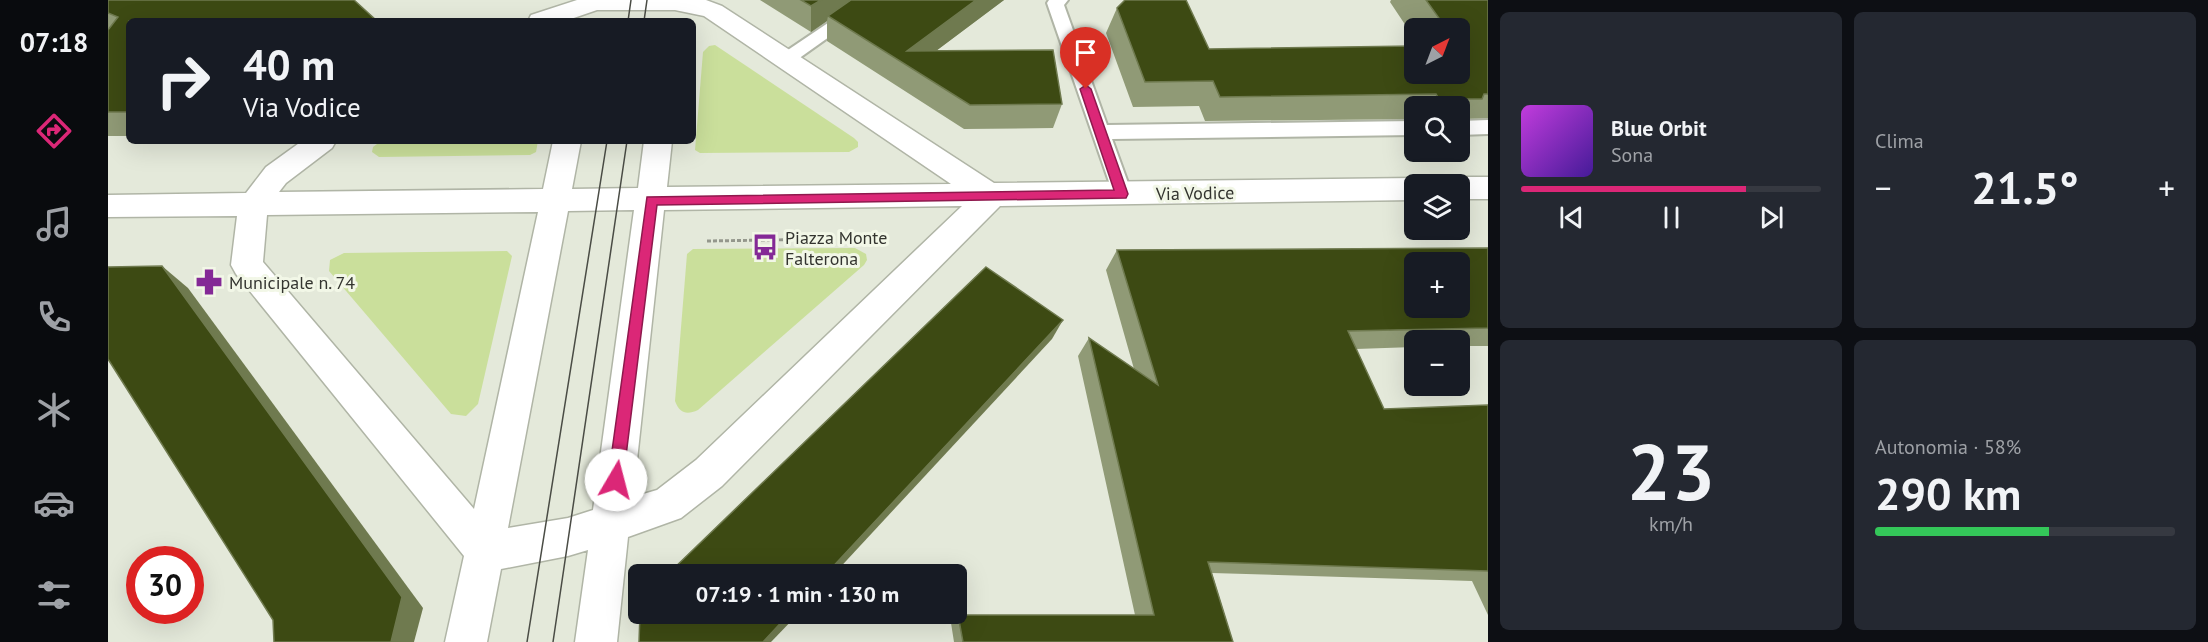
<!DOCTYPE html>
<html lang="it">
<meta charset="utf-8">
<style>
body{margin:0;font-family:"PT Sans",sans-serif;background:#242831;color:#f1f3f6;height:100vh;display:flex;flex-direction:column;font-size:22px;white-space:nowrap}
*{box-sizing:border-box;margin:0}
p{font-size:20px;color:#9ea1a6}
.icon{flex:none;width:33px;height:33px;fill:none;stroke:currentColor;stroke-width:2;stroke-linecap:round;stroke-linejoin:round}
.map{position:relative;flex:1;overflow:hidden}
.side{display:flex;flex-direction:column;gap:12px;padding:12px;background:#0d0f14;width:720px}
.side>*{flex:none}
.banner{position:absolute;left:18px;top:18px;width:570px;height:126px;border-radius:9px;box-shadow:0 6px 24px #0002;background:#171b24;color:#f1f3f6;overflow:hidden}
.needle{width:39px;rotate:42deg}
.tools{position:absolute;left:1296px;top:18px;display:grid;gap:12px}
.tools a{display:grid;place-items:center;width:66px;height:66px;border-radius:9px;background:#171b24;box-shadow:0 6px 24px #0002;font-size:30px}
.speed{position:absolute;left:18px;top:546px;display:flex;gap:12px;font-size:30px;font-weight:700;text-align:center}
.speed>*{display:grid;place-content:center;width:78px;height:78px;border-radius:50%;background:#171b24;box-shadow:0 6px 24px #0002;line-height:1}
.speed .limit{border:9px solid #d22;background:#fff;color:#111}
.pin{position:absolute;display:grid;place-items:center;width:51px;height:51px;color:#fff;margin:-62px -26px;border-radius:50% 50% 50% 0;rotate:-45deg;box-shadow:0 0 6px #0007}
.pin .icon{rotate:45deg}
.me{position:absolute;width:66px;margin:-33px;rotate:8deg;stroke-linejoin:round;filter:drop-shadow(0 0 4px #0008)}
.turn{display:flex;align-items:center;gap:21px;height:126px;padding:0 18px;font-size:27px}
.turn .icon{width:78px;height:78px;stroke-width:2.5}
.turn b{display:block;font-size:42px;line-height:51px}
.big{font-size:45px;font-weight:700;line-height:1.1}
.side .tile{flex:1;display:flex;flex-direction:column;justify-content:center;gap:9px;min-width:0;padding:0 21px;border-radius:9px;background:#242831}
.side .dial{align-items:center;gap:0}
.dial b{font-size:78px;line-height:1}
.song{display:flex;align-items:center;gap:18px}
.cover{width:72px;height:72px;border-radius:9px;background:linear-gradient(135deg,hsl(290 70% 55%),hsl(260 70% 35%))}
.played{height:6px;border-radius:3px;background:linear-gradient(90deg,#db2777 75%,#363941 75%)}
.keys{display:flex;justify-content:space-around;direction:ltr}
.heat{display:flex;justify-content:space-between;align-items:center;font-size:33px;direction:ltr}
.charge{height:9px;border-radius:4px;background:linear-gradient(90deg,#34c759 58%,#363941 0)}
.side .tiles{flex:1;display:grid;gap:12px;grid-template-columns:repeat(2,1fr)}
.trip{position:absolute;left:520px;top:564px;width:339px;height:60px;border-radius:9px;background:#171b24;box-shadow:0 6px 24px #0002;font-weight:700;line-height:60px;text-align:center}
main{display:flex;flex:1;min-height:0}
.tab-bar{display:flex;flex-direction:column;width:108px;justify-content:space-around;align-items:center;background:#090b0e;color:#9ea1a6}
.tab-bar .icon{width:42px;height:42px}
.tab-bar .on{color:#db2777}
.tab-bar b{font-size:27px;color:#f1f3f6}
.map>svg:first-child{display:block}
.green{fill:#cadf9b}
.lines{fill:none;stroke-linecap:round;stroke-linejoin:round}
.service-casing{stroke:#b0b5a6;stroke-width:4}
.minor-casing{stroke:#b0b5a6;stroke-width:3}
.path{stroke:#94978c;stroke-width:3;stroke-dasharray:4 2;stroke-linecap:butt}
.service{fill:#fff;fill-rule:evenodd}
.minor{fill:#fff;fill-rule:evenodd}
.tram{stroke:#4a4c45;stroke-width:1.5}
.wall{fill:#909a76}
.shaded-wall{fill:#6f7a4f}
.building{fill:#3d4a13;stroke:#6f7a4f;stroke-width:1.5;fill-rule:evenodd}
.route{fill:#db2777;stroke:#8e194d;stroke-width:1.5}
.labels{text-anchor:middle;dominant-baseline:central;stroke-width:6;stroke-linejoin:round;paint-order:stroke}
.street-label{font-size:18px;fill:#33342f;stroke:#f2f7e7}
.poi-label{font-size:18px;fill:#33342f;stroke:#f2f7e7;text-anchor:start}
</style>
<main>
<nav class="tab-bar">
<b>07:18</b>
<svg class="icon on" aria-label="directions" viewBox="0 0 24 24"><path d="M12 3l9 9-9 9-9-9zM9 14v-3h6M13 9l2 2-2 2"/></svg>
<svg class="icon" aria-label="music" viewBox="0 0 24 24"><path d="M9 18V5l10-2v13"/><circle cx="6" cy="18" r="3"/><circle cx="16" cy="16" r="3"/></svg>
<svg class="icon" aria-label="phone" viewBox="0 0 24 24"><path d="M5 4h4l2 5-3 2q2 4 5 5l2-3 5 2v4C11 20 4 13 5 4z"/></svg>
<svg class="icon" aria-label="climate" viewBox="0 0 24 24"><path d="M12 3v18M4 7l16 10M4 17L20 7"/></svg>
<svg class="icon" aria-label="car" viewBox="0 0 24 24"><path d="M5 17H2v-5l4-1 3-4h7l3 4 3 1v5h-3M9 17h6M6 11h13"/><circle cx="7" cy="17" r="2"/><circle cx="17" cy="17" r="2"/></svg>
<svg class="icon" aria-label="filters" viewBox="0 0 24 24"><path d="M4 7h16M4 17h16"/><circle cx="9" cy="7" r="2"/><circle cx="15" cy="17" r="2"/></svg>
</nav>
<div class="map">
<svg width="1380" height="642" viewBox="0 0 1380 642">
<rect width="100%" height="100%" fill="#e4e9da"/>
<!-- green -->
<g class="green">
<polygon points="607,45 746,138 750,142 750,147 741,152 592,153 587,150 595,52 601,46"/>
<polygon points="273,141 430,141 428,152 422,155 271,157 264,152 265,147"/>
<path d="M747,248L758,254L759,260L756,265L590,410C579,415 572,414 567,401L579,254L585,249Z"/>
<polygon points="399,251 404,256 370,404 358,416 343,414 221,271 222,260 236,253"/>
</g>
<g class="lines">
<!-- service casing -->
<g class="service-casing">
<g id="service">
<polygon points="754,0 773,0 683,64 671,64 668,60 671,56"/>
<polygon points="941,0 960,0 956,5 999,125 1306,121 1306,135 1004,139 1024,194 1021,199 1014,202 1007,199 939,3"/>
<polygon points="1380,120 1380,134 1352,135 1352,121"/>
</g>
</g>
<!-- minor casing -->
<g class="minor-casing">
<g id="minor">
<path d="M469,0H598L614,6L886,183L1306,178L1316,181L1318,184H1306V200L892,206L614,486L573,518L520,537L509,642H467L480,550L460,556L393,569L379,642H337L356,556L128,274L123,265L129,216L0,217V195L138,193L158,167L194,141H228L224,148L178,183L171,192L435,189L445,141H473L464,189L530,188L536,141H564L559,187L843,184L596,16L567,10H489L457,21H420L423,15ZM854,206L588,460L549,490L525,497L556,210ZM526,210L485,510L460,518L400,528L460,211ZM430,212L366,509L155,262L159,215Z"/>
<polygon points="1352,177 1380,177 1380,199 1352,199 1352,184 1339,184 1342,180"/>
</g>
</g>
<!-- path -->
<polyline class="path" points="599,241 727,239"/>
<!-- service -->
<use href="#service" class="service"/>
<!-- minor -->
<use href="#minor" class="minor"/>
<!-- tram -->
<g class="tram">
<polyline points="520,21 523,0"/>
<polyline points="536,21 539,0"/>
<polyline points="419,642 499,141"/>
<polyline points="445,642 519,141"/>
</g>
</g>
<!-- wall -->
<g class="wall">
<polygon points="0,0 21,21 21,136 0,136 0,30 1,29 0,28"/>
<polygon points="652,0 896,0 829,50 954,104 945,128 856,129 719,41 719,21 703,32"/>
<polygon points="1283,0 1380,0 1380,118 1354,119 1352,122 1352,106 1306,106 1306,120 1306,119 1097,121 1091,106 1025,107 998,33 1009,8 1101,49 1352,74 1352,28 1306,28 1306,38 1282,2"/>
<polygon points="1380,248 1380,346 1352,346 1352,340 1306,340 1306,347 1248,349 1276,409 1380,405 1380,615 1364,581 1104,573 1125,642 846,642 843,623 850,615 1027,615 970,356 981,338 1026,369 998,270 1009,250"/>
</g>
<!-- shaded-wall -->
<g class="shaded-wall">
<polygon points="713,0 750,0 720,16 719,21 703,32 703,6"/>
<polygon points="868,0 896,0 804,69 799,51"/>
<polygon points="54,266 80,288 315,608 306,642 283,642"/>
<polygon points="955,320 944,339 726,574 718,574"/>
<polygon points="681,614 690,614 663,642 655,642"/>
</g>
<!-- building -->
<g class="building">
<polygon points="0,0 246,0 269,21 21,21 21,112 0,112 0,30 10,17 0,13"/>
<polygon points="693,0 713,0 703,6"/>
<polygon points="743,0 868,0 799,51 945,50 954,104 862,105 720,16"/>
<polygon points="1017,0 1078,0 1101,49 1306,46 1306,74 1352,74 1352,28 1338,28 1318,0 1380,0 1380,94 1376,94 1374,99 1331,99 1328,94 1112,97 1105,81 1037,82 1009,8"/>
<path d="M1380,248V328L1240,331L1276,409L1380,405V571L1100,562L1125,642H855L850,615H1046L981,338L1050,385L1009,250ZM1306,262H1352V308H1306Z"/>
<polygon points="54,266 294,597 283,642 166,642 165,620 0,359 0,267"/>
<polygon points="878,267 955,320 718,574 560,574"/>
<polygon points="532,614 681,614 655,642 531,642"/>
</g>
<!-- route -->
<polygon class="route" points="978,85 983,89 1020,194 1018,198 549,205 515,480 513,486 508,488 502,486 500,480 539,197 1006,190 972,89"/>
<!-- icons -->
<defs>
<g id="bus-bare" transform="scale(2.07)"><path d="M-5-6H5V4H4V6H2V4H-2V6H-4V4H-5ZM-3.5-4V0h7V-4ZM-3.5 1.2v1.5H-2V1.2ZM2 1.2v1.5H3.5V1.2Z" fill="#842996" stroke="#f2f7e7" stroke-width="2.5" paint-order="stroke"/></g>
<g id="pharmacy-bare" transform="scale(2.07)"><path d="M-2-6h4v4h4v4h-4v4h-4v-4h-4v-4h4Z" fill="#842996" stroke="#f2f7e7" stroke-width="2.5" paint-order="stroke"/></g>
</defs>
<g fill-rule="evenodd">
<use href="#bus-bare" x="657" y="247"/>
<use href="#pharmacy-bare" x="101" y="282"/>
</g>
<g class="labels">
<!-- street labels -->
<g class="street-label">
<text transform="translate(1087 193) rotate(-1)">Via Vodice</text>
</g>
<!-- poi labels -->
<g class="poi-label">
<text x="677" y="237">Piazza Monte<tspan x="677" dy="21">Falterona</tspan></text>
<text x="121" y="282">Municipale n. 74</text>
</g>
</g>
</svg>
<div class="tools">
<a><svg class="needle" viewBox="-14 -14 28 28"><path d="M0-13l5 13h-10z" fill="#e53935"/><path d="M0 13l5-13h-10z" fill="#9ea1a6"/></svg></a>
<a><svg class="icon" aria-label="search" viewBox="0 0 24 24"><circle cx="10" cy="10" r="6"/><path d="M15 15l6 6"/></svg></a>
<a><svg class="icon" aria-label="layers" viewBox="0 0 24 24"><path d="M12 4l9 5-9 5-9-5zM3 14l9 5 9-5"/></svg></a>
<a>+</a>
<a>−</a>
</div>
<div class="speed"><div class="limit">30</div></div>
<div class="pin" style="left:978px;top:89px;background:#d93025"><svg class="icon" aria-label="arrive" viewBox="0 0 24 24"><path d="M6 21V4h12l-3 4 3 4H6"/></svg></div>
<svg class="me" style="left:508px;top:480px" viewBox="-20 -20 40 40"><circle r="19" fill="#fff"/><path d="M0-13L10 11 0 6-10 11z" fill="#db2777"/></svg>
<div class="trip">07:19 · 1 min · 130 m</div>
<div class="banner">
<div class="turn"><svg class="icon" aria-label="right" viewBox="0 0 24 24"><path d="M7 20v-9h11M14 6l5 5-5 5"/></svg><div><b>40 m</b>Via Vodice</div></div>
</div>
</div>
<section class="side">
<div class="tiles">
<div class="tile">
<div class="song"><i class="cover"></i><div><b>Blue Orbit</b><p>Sona</p></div></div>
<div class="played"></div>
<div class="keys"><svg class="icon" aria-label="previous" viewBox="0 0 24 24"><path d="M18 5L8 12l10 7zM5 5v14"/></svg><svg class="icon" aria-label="pause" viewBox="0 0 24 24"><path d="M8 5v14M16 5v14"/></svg><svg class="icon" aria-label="next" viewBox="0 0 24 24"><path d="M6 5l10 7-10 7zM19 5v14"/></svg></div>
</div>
<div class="tile"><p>Clima</p>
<div class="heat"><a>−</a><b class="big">21.5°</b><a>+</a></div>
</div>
<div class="tile dial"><b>23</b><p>km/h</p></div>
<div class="tile"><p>Autonomia · 58%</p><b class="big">290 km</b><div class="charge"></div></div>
</div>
</section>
</main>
